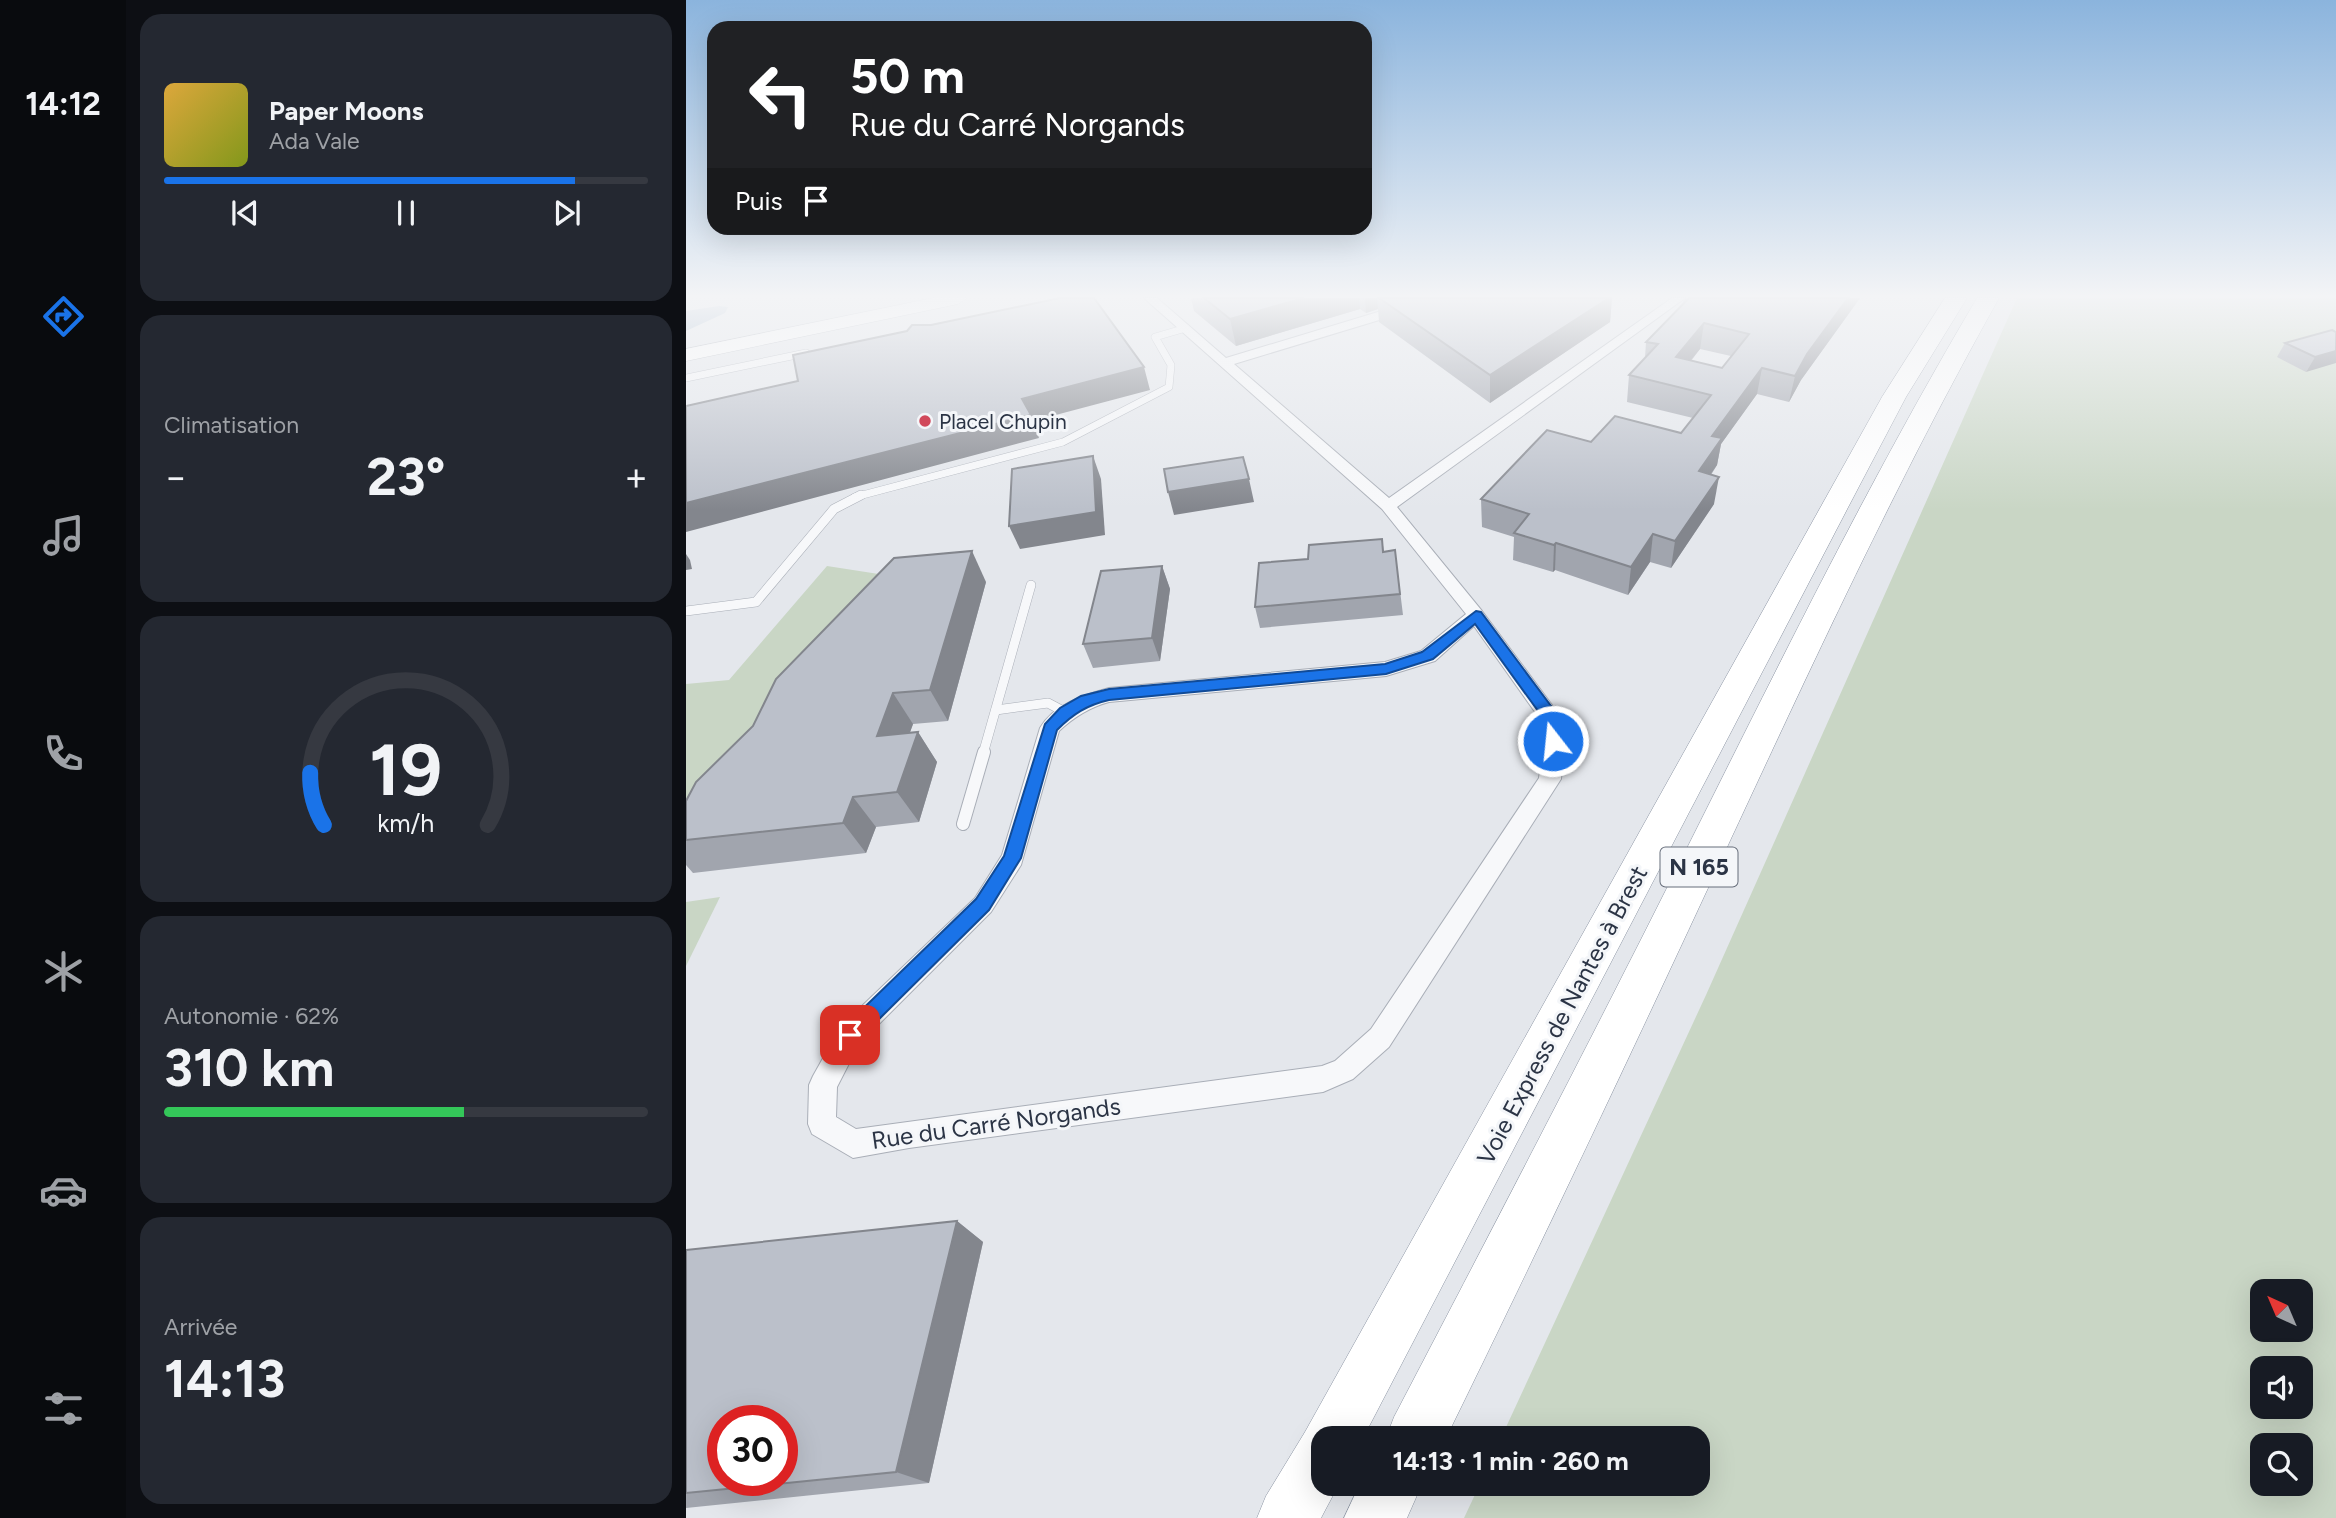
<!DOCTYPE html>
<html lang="fr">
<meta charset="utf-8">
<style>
body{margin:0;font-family:Figtree,sans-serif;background:#242831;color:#f1f3f6;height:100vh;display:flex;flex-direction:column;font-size:26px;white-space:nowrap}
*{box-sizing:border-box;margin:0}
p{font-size:23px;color:#9ea1a6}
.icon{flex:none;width:38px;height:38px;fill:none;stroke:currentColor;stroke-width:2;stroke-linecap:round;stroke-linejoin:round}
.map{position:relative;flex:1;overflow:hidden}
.panel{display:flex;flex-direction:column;gap:14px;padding:14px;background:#0d0f14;width:560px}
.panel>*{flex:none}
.banner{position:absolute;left:21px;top:21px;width:665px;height:214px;border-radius:21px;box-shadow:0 7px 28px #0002;background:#202124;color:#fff;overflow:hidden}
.needle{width:46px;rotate:316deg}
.controls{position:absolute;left:1564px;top:1279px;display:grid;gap:14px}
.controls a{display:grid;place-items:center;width:63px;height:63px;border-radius:14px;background:#171b24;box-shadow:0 7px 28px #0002;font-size:35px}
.speed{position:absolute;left:21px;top:1405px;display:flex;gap:14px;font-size:35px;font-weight:700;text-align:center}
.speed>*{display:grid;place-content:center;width:91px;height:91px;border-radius:50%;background:#171b24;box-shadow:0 7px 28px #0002;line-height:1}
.speed .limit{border:10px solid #d22;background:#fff;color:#111}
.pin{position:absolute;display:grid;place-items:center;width:60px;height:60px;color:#fff;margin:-30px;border-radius:14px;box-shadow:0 4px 10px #0006}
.me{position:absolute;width:77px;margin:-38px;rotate:344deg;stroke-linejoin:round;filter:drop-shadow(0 0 5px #0008)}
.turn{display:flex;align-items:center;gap:24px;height:147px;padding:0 28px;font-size:32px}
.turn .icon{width:91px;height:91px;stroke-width:2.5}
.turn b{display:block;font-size:49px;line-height:60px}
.then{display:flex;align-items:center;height:66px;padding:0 28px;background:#0003;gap:14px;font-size:26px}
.big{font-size:52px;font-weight:700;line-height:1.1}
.panel .card{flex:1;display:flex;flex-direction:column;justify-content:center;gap:10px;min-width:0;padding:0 24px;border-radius:21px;background:#242831}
.panel .dial{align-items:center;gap:0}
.dial svg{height:182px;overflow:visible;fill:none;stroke:#363941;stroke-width:7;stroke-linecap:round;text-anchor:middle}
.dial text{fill:#f1f3f6;stroke:none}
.song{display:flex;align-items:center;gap:21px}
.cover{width:84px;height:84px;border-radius:10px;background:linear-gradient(135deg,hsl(40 70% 55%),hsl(70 70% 35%))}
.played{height:7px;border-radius:4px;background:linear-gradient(90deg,#1a73e8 85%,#363941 85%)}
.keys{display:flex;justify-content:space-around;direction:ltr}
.heat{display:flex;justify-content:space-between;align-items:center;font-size:38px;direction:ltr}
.charge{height:10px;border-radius:5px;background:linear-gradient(90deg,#34c759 62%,#363941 0)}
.trip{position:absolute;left:625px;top:1426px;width:399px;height:70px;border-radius:21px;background:#171b24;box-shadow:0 7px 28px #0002;font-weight:700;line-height:70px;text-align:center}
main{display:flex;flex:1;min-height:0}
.menu{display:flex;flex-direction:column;width:126px;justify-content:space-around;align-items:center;background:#090b0e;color:#9ea1a6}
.menu .icon{width:49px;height:49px}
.menu .active{color:#1a73e8}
.menu b{font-size:32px;color:#f1f3f6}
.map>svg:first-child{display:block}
.green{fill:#c9d6c5;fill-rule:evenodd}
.water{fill:#9fb4cc}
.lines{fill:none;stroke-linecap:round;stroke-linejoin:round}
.service-far2-casing{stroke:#a9aeb7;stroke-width:8}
.service-far1-casing{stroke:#a9aeb7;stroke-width:10}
.service-casing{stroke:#a9aeb7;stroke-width:14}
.minor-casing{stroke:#a9aeb7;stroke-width:2}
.secondary-casing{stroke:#a9aeb7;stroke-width:1}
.trunk-casing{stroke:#8b94a3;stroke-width:1}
.service-far2{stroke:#f7f8fa;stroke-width:7}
.service-far1{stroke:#f7f8fa;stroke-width:9}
.service{stroke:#f7f8fa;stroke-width:12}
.minor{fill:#f7f8fa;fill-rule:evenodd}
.secondary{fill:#fff;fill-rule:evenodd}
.trunk{fill:#fff;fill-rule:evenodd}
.wall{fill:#a1a5ae;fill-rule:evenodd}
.shaded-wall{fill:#83868d}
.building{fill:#bbc0ca;stroke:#83868d;stroke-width:2;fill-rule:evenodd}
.route{fill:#1a73e8;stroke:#114b97;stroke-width:2}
.poi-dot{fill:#d1495b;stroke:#f4f6f9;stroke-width:2.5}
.labels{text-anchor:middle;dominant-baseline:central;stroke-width:6;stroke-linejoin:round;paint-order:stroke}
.far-poi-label{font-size:21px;fill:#2b3445;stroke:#f4f6f9;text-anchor:start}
.shield{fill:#f4f6f9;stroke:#676e7b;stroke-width:2}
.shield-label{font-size:23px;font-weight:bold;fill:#2b3445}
.street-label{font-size:24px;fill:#2b3445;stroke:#f4f6f9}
</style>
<main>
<nav class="menu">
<b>14:12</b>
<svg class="icon active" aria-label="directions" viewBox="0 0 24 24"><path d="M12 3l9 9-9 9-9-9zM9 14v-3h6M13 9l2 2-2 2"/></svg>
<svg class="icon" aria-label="music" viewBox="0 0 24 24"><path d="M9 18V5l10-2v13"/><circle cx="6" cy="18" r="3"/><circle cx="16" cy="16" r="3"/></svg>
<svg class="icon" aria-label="phone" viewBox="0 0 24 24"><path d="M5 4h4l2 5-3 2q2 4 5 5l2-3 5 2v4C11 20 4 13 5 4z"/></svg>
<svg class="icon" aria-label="climate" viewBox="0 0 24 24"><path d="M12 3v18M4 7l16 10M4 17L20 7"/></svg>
<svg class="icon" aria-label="car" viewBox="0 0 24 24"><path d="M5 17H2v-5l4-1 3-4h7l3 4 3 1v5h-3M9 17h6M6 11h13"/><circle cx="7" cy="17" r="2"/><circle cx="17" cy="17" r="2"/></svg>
<svg class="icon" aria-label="filters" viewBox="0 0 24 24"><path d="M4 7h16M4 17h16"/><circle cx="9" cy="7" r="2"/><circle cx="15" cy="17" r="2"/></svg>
</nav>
<section class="panel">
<div class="card">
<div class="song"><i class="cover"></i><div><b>Paper Moons</b><p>Ada Vale</p></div></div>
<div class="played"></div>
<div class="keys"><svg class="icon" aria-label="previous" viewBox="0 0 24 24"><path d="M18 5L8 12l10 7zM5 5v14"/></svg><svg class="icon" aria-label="pause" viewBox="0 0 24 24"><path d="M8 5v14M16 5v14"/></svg><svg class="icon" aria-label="next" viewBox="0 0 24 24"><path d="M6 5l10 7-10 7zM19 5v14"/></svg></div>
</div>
<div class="card"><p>Climatisation</p>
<div class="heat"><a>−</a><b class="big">23°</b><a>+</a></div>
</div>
<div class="card dial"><svg viewBox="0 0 100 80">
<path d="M14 69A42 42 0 1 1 86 69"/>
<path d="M14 69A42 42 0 0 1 8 46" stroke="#1a73e8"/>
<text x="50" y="56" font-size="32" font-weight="700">19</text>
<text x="50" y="72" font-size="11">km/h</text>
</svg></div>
<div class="card"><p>Autonomie · 62%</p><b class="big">310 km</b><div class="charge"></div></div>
<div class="card"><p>Arrivée</p><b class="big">14:13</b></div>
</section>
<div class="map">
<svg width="1650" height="1518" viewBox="0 0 1650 1518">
<rect width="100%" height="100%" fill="#e4e7ec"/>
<!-- green -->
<g class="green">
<path d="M1331,298H1650V1518H778L794,1484H1012V1438H815L1020,995ZM1577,1292H1615V1330H1577ZM1577,1368H1615V1407H1577ZM1577,1446H1615V1484H1577Z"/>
<polygon points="141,566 212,577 0,819 0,684 43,680"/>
<polygon points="34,897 0,966 0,902"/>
</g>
<!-- water -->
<polygon class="water" points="33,306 42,307 39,313 0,331 0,311"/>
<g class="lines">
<!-- service-far2 casing -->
<g class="service-far2-casing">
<g id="service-far2">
<polyline points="0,378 120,353"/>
<polyline points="169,497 377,442 483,387 485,365 469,337 500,328"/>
</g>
</g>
<!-- service-far1 casing -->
<g class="service-far1-casing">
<g id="service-far1">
<polyline points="0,611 70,602 148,509 175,495"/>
<polyline points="310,710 362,703 379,712"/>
<polyline points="297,754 345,585"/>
</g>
</g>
<!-- service casing -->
<g class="service-casing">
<polyline id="service" points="277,824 298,752"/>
</g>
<!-- minor casing -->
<g class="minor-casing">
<path id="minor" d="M458,298H471L540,358L715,305H723V311L548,364L703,498L986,298H999L711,507L796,611L866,705L878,741L875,779L703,1047L667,1079L637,1092L223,1148L167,1158L126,1134L122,1124L123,1085L127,1076L155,1026L289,898L316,855L354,728C368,704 398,695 423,688L699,662L735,651L780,614L696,509ZM788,626L849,712L858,741L853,778L685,1029L649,1061L636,1066L170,1129L150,1117L151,1087L173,1044L305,912L335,865L373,731C388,717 404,707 423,702L700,676L749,661Z"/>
</g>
<!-- secondary casing -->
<g class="secondary-casing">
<polygon id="secondary" points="247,298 281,298 272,304 0,361 0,349"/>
</g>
<!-- trunk casing -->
<g class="trunk-casing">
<g id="trunk">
<polygon points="1259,298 1281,298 1220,397 1168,496 677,1438 637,1438 637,1484 653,1484 635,1518 571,1518 580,1496 619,1432 1196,397"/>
<path d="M1291,298H1313C1211,480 1124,669 1036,858C946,1052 854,1246 760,1438H700L708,1417C801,1239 894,1061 984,882C1083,685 1179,487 1291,298Z"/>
<polygon points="674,1484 736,1484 721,1518 658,1518"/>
</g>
</g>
<!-- service-far2 -->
<use href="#service-far2" class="service-far2"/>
<!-- service-far1 -->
<use href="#service-far1" class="service-far1"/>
<!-- service -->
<use href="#service" class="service"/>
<!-- minor -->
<use href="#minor" class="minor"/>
<!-- secondary -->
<use href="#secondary" class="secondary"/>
<!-- trunk -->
<use href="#trunk" class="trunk"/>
</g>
<!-- wall -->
<g class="wall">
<polygon points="505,298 926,298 924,322 804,403 693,322 692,309 680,313 674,309 550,346 508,311"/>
<path d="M998,298H1174L1115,380L1103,402L1071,394L1035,444L1031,465L1025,475L1028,504L985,568L964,562L942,595L869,570L867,572L827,560L828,537L796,527L795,499L905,442L995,433L1007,418L941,402L943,375L959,358L960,342L997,304ZM1014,349L1045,356L1036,368L1005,361Z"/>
<polygon points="1646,330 1620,372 1591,357 1599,343"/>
<polygon points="696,539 698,552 709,550 717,615 574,628 569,607 622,559"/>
<polygon points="476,566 484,589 474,661 407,668 397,644"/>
<polygon points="300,582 262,721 227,724 224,732 232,732 251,762 233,822 190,827 180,853 7,873 0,865 0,801"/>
<polygon points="271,1221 297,1242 243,1483 0,1508 0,1250"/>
</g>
<!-- shaded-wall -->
<g class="shaded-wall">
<polygon points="618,298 673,298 674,309 550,346 544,319"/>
<polygon points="679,298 691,298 692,309 680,313"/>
<polygon points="923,298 926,298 924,322 804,403 804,375"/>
<polygon points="1162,298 1174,298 1115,380 1103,402 1109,376 1121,354"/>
<polygon points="1018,323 1014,349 986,383 990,357"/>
<polygon points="1650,351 1650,363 1620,372 1629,357"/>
<polygon points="458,367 464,390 347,421 353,438 0,532 0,503 336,399"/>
<polygon points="1076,368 1071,394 1035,444 1031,465 1008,498 1013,471 1026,436"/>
<polygon points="407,456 415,479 419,535 334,549 323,526"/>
<polygon points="1033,477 1028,504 985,568 989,541"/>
<polygon points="563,479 568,502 488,515 482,492"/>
<polygon points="967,534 964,562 942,595 945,567"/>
<polygon points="870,543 869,570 867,572 868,545"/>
<polygon points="286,551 300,582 262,721 244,690"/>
<polygon points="0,554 4,560 6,569 0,570"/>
<polygon points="476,566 484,589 474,661 466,638"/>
<polygon points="207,693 227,724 212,766 191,736"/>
<polygon points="232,732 251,762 233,822 211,792"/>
<polygon points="167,797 190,827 180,853 157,823"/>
<polygon points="271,1221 297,1242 243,1483 210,1472"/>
</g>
<!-- building -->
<g class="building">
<polygon points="374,298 408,298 458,367 336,399 345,415 0,503 0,406 112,381 107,355 221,331 226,325 245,325"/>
<polygon points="518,298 618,298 544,319"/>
<polygon points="693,298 923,298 804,375"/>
<path d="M1003,298H1162L1121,354L1109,376L1076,368L1026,436L1036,438L1013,471L1033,477L989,541L967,534L945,567L870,543L868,545L828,533L843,514L795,499L861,430L905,442L929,416L995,433L1025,395L943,375L972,344L960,342ZM1018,323L1063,334L1036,368L990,357Z"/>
<polygon points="1646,330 1650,332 1650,351 1629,357 1599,343"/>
<polygon points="407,456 410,512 323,526 326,469"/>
<polygon points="557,457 563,479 482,492 478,469"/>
<polygon points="696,539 697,552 709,550 714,594 569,607 573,563 622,559 623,545"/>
<polygon points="286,551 244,690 207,693 191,736 232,732 211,792 167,797 157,823 0,840 0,801 10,782 67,726 90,679 208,558"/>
<polygon points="476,566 466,638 397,644 415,571"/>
<path d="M271,1221L210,1472L0,1493V1250ZM37,1421H96V1480H37Z"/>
</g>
<!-- sky -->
<linearGradient id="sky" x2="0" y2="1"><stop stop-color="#8bb4dd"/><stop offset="0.58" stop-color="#f3f4f6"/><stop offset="1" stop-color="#f3f4f6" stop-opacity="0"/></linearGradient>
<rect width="1650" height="510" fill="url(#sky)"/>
<!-- route -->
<path class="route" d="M790,611L795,612L865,706L875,741L873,746H862L852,711L789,624L747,659L700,674L423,700C401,705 387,714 371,730L335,858L303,910L171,1041L164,1044L157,1041L154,1035L157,1028L290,899L318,856L359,724L374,708L395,696L423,689L699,664L736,652Z"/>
<!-- markers -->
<circle class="poi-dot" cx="239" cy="421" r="7"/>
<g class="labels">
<!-- far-poi labels -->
<g class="far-poi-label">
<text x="253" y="421">Placel Chupin</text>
</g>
<!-- shield labels -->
<rect class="shield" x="974.5" y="847.5" width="77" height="39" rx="5"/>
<g class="shield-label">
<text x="1013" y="867">N 165</text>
</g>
<!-- street labels -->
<g class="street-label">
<text transform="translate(876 1015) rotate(-62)">Voie Express de Nantes à Brest</text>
<text transform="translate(310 1123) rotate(-8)">Rue du Carré Norgands</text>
</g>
</g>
</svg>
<div class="controls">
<a><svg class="needle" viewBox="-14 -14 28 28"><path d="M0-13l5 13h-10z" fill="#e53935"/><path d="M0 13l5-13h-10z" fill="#9ea1a6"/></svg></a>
<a><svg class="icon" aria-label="sound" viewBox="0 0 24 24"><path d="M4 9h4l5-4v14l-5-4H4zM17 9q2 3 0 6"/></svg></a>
<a><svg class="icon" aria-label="search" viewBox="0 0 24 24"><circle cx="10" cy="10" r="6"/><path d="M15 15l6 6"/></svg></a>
</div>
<div class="speed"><div class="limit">30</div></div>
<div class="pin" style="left:164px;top:1035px;background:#d93025"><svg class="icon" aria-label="arrive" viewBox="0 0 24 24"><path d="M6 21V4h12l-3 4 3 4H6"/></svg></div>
<svg class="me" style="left:867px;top:741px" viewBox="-20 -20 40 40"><circle r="17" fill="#1a73e8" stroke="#fff" stroke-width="3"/><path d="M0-11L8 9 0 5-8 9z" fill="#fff"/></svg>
<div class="trip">14:13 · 1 min · 260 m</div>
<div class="banner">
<div class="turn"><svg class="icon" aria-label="left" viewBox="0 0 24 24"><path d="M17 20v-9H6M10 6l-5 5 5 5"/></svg><div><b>50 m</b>Rue du Carré Norgands</div></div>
<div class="then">Puis<svg class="icon" aria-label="arrive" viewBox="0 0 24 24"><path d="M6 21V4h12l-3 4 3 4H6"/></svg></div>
</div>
</div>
</main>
